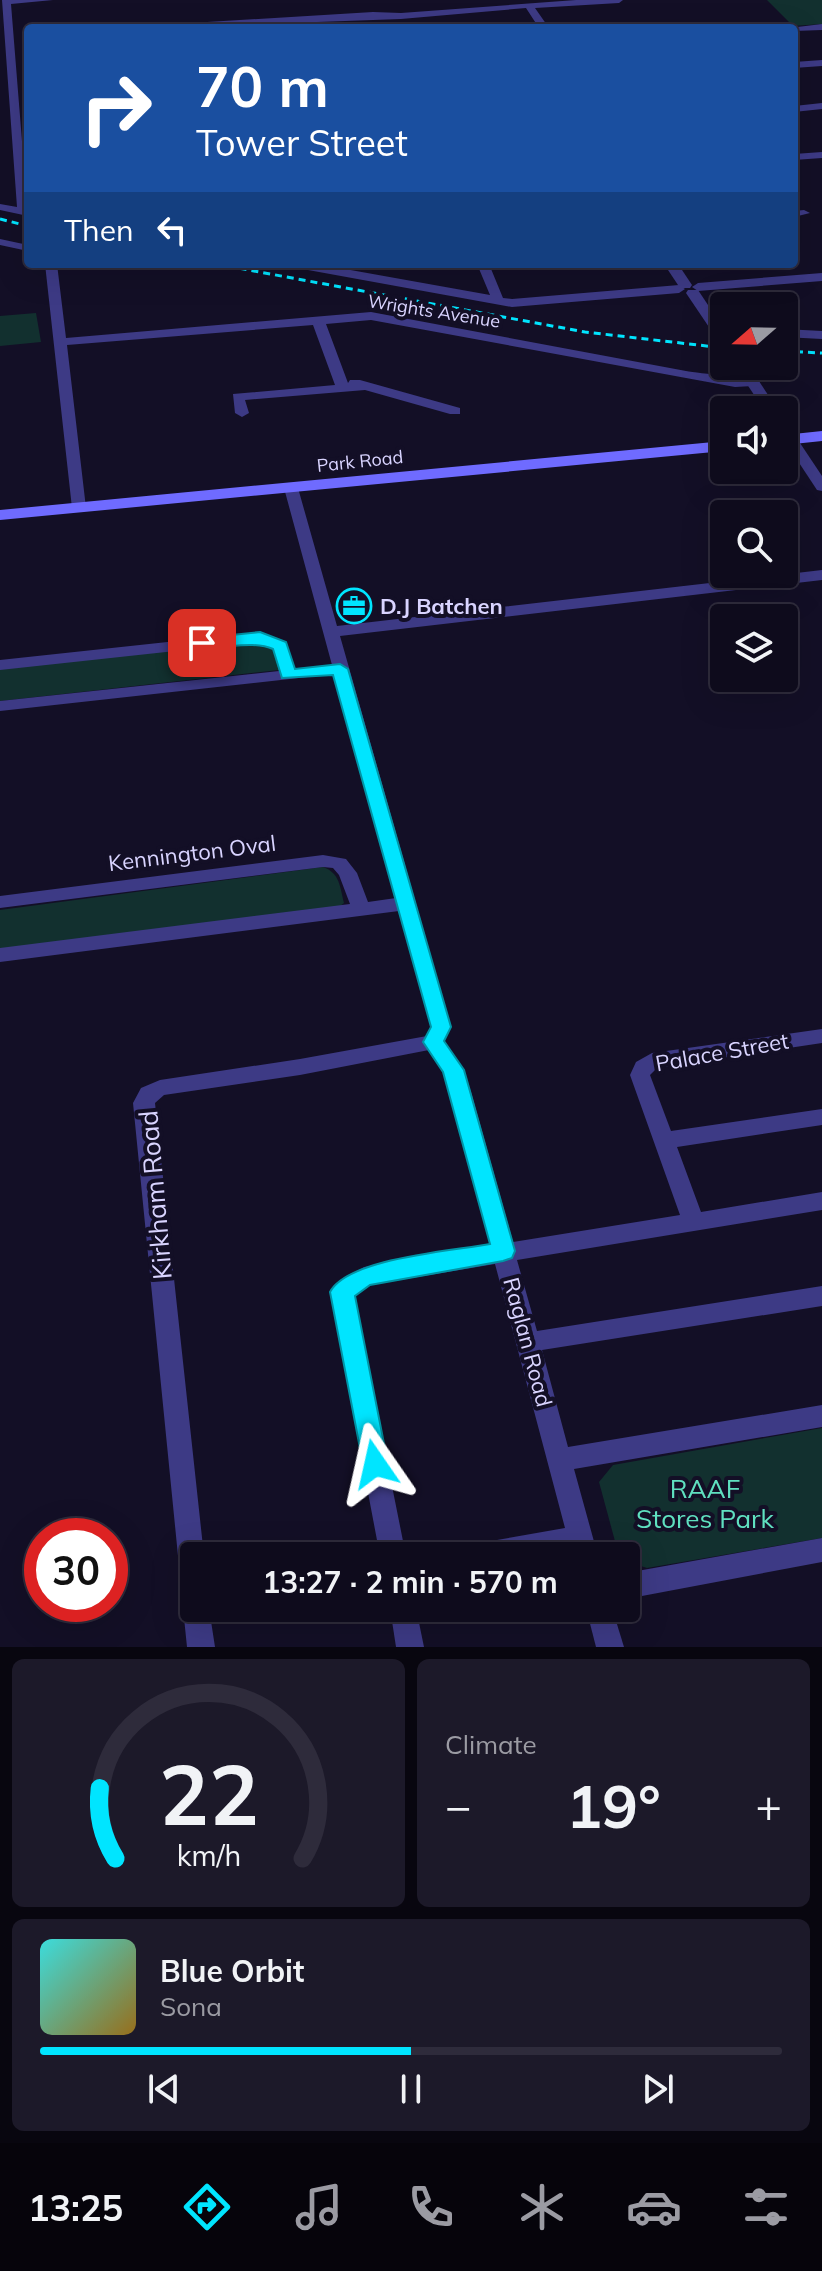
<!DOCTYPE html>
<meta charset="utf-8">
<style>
body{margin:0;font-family:Mulish,sans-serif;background:#1c1929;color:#f1f3f6;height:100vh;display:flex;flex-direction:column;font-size:30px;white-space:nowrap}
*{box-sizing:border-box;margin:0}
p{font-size:26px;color:#9b9ba3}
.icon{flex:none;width:44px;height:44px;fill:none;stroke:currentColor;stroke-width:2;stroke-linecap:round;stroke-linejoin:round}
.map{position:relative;height:1647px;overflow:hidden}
.drawer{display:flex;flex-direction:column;gap:12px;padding:12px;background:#08060f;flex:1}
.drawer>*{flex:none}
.banner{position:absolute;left:24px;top:24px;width:774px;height:244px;border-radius:8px;box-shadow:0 8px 32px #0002,0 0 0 2px #2e2b3b;background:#1a4fa0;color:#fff;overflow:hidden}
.needle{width:52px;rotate:250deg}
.controls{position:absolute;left:710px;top:292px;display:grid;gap:16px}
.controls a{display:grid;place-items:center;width:88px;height:88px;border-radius:8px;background:#0e0b1c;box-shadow:0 8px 32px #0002,0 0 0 2px #2e2b3b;font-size:40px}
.speed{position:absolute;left:24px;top:1518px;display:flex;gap:16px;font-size:40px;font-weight:700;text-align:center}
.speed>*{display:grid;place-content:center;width:104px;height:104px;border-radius:50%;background:#0e0b1c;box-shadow:0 8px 32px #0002,0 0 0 2px #2e2b3b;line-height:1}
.speed .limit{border:12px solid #d22;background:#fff;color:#111}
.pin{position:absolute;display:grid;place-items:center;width:68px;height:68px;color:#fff;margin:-34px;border-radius:16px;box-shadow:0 4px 12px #0006}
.me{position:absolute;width:88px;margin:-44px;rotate:349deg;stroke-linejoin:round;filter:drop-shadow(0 0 6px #0008)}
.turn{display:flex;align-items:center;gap:28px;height:168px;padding:0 40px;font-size:36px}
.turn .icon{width:104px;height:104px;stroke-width:2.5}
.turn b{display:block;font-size:56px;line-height:68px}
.then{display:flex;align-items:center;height:76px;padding:0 40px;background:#0003;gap:16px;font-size:30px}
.big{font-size:60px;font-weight:700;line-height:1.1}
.drawer .widget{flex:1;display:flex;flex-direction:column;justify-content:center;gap:12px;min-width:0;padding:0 28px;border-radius:12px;background:#1c1929}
.drawer .dial{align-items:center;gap:0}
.dial svg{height:208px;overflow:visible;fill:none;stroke:#2e2b3b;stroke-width:7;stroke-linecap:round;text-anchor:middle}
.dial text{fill:#f1f3f6;stroke:none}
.song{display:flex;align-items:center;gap:24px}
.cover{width:96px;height:96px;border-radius:12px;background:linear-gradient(135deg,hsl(180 70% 55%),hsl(40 70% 35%))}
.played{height:8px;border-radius:4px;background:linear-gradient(90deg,#00e5ff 50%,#2e2b3b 50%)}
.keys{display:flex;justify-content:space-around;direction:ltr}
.heat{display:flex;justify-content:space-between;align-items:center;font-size:44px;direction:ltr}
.drawer .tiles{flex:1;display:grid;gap:12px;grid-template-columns:1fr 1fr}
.widget:last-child{grid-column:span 2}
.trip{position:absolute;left:180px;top:1542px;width:460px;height:80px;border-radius:8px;background:#0e0b1c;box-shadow:0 8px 32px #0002,0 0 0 2px #2e2b3b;font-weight:700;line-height:80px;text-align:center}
.dock{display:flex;height:128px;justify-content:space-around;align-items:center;background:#06040b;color:#9b9ba3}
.dock .icon{width:56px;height:56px}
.dock .active{color:#00e5ff}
.dock b{font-size:36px;color:#f1f3f6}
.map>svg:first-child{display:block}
.green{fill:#12302f}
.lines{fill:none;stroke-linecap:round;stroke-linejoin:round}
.minor{fill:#3d3a85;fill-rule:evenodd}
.tertiary{fill:#3d3a85;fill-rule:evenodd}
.secondary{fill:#6f6bff;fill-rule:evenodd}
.rail{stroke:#00e5ff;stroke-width:3;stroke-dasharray:7 5;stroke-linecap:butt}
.route{fill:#00e5ff;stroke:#0095a6;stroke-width:2}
.labels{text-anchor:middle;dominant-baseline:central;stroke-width:8;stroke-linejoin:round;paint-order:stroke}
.far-street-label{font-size:18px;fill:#d9d4ff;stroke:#130f26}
.poi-label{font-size:22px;font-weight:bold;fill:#d9d4ff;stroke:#130f26;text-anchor:start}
.street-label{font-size:22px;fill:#d9d4ff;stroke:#130f26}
.near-street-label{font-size:26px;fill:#d9d4ff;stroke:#130f26}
.near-park-label{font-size:26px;fill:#5fe0c0;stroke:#130f26}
</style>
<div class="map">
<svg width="822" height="1647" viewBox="0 0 822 1647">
<rect width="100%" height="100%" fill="#130f26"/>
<!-- green -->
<g class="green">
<polygon points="767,0 822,0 822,24 793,26"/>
<polygon points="36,313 41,342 0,346 0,316"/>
<polygon points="257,641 274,650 279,670 0,701 0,669"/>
<path d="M323,867C340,873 340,887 344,903L339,907L0,950V910Z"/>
<polygon points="822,1428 822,1538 647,1568 626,1561 626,1556 619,1556 599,1482 613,1465"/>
</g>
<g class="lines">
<!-- minor -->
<g class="minor">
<polygon points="2,0 53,0 11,4 28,216 0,210 0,204 17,207"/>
<polygon points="576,0 623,0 619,3 535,8 549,28 539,28 526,8 401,19 153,28 158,25 373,12 401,13"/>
<polygon points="822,24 822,30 794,31 794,28 789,28"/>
<polygon points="822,60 822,66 794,68 794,62"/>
<polygon points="822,103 822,109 794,112 794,106"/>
<polygon points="822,152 822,158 794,160 794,154"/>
<polygon points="794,211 804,210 810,213 794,217"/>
<polygon points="0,239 28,245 28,251 0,245"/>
<path d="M45,264H57L66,338L371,312L686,371C698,373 755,379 760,382L753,386L735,387L371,320L326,324L348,383L350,380H360L460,408V414H450L365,390L245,400L249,413L242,417L235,413L233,394L335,385L313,325L67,345L86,508L79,512L72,508Z"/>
<polygon points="291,264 317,264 490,295 477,264 489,264 503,298 512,299 679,285 685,289 679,293 512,307 297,268"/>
<polygon points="822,273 822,281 698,291 692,287 698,283"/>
<polygon points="784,329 822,331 822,339 784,337"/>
<polygon points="791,436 796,437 822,476 822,491 817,490 784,440"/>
<polygon points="291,484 298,488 337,626 822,570 822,580 340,636 451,1027 444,1041 463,1070 471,1092 513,1242 680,1215 630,1075 636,1062 652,1053 822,1029 822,1043 657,1068 650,1075 671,1131 822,1109 822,1125 677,1147 701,1212 822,1192 822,1210 517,1260 537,1331 822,1286 822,1306 542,1350 568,1447 822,1405 822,1427 574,1469 598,1556 572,1556 571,1551 541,1556 461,1556 465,1547 474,1544 565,1528 495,1264 370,1285 354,1296 406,1556 380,1556 330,1292 334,1285 364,1267 491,1246 443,1072 429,1050 300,1075 164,1095 155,1103 204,1556 194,1556 194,1608 209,1608 215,1647 187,1647 183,1608 187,1599 191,1597 185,1595 181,1586 133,1103 141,1088 160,1080 300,1059 427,1036 431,1027 399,911 0,962 0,948 350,904 339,875 333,868 323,867 0,908 0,896 323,855 346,859 357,873 368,902 396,898 335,674 0,711 0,701 279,671 273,649 258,642 0,670 0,660 260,632 286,643 295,669 332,665 284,488"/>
<polygon points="822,1538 822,1562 626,1599 626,1573"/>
<polygon points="390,1608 416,1608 424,1647 396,1647"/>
<polygon points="586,1608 612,1608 624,1647 596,1647"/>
</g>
<!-- tertiary -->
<g class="tertiary">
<polygon points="664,264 678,264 692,285 690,288 680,288"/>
<polygon points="688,290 698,290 724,329 724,343 717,339 686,293"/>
<polygon points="735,366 749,366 778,410 764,410"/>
<polygon points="784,424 789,426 799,440 796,443 784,441"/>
</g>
<!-- secondary -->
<g class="secondary">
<polygon points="822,431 822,441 784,445 784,435"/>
<polygon points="724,441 724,451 0,520 0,510"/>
</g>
<!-- rail -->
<g class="rail">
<polyline points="0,219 28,226"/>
<polyline points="216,264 585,332 724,348"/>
<polyline points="784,351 822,353"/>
</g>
</g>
<!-- route -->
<path class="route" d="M260,632L286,642L295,669L340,664L348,669L451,1027L444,1041L464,1070L515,1251L512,1258L503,1261L370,1285L355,1296L388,1464L384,1472L375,1476L366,1472L363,1464L330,1292C348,1258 453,1251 490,1244L443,1072L423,1042L431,1027L333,675L282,678L273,649C249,638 208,654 194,643L202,638Z"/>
<!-- icons -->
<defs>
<g id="office-ring" transform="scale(1.8)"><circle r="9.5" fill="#130f26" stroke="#00e5ff" stroke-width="1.5"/><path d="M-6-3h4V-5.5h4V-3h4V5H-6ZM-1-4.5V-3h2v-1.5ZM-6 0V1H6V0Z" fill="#00e5ff"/></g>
</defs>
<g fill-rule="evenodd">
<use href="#office-ring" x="354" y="606"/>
</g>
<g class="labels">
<!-- far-street labels -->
<g class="far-street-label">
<text transform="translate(434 311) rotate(9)">Wrights Avenue</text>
<text transform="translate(360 461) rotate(-6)">Park Road</text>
</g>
<!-- poi labels -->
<g class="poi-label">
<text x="380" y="606">D.J Batchen</text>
</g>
<!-- street labels -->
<g class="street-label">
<text transform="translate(192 853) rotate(-7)">Kennington Oval</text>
<text transform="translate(722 1052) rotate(-10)">Palace Street</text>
<text transform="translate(528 1342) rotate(75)">Raglan Road</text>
</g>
<!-- near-street labels -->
<g class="near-street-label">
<text transform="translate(155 1195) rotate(-95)">Kirkham Road</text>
</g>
<!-- near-park labels -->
<g class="near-park-label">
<text x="705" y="1488">RAAF<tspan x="705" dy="30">Stores Park</tspan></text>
</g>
</g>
</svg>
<div class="controls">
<a><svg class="needle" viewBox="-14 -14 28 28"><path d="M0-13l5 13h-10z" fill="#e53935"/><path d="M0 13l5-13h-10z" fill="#9b9ba3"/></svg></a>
<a><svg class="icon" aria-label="sound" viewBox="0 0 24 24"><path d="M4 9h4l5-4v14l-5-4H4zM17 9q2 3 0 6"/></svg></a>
<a><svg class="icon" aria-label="search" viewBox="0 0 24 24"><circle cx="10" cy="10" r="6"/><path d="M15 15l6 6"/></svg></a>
<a><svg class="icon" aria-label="layers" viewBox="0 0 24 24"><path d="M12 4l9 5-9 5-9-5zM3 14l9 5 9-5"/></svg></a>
</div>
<div class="speed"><div class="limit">30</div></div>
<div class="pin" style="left:202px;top:643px;background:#d93025"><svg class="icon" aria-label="arrive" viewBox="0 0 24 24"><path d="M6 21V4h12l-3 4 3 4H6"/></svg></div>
<svg class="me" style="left:375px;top:1464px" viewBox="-20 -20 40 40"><path d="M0-17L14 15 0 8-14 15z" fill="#00e5ff" stroke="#fff" stroke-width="4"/></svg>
<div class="trip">13:27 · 2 min · 570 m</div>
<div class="banner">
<div class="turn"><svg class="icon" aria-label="right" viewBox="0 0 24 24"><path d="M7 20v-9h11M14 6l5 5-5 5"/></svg><div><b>70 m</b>Tower Street</div></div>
<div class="then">Then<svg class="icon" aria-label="left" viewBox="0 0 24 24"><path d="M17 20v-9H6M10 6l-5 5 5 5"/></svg></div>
</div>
</div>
<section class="drawer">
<div class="tiles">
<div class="widget dial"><svg viewBox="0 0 100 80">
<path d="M14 69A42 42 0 1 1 86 69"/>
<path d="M14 69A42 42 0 0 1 8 42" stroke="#00e5ff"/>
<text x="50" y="56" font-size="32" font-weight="700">22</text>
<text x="50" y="72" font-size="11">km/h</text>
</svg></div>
<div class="widget"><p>Climate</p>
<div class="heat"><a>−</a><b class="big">19°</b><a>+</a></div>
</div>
<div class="widget">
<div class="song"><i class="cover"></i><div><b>Blue Orbit</b><p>Sona</p></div></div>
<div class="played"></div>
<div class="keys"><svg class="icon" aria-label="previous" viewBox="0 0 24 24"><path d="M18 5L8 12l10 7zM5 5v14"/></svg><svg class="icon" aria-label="pause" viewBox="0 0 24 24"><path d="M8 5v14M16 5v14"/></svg><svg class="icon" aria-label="next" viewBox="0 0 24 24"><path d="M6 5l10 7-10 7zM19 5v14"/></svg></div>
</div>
</div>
</section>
<nav class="dock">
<b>13:25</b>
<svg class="icon active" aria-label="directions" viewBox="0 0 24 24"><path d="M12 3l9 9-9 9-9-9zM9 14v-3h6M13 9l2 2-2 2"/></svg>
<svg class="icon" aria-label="music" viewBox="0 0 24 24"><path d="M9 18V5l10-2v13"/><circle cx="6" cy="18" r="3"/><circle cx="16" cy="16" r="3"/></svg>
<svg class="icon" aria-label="phone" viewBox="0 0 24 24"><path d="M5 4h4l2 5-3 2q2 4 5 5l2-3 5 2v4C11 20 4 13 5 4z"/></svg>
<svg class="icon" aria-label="climate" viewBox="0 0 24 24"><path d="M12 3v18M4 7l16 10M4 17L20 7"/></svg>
<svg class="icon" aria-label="car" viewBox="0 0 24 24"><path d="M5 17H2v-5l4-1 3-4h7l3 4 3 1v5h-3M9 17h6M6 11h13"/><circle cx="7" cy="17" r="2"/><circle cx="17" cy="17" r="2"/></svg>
<svg class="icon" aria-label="filters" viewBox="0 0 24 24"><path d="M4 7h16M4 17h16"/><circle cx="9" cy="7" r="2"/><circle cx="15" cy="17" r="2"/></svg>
</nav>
